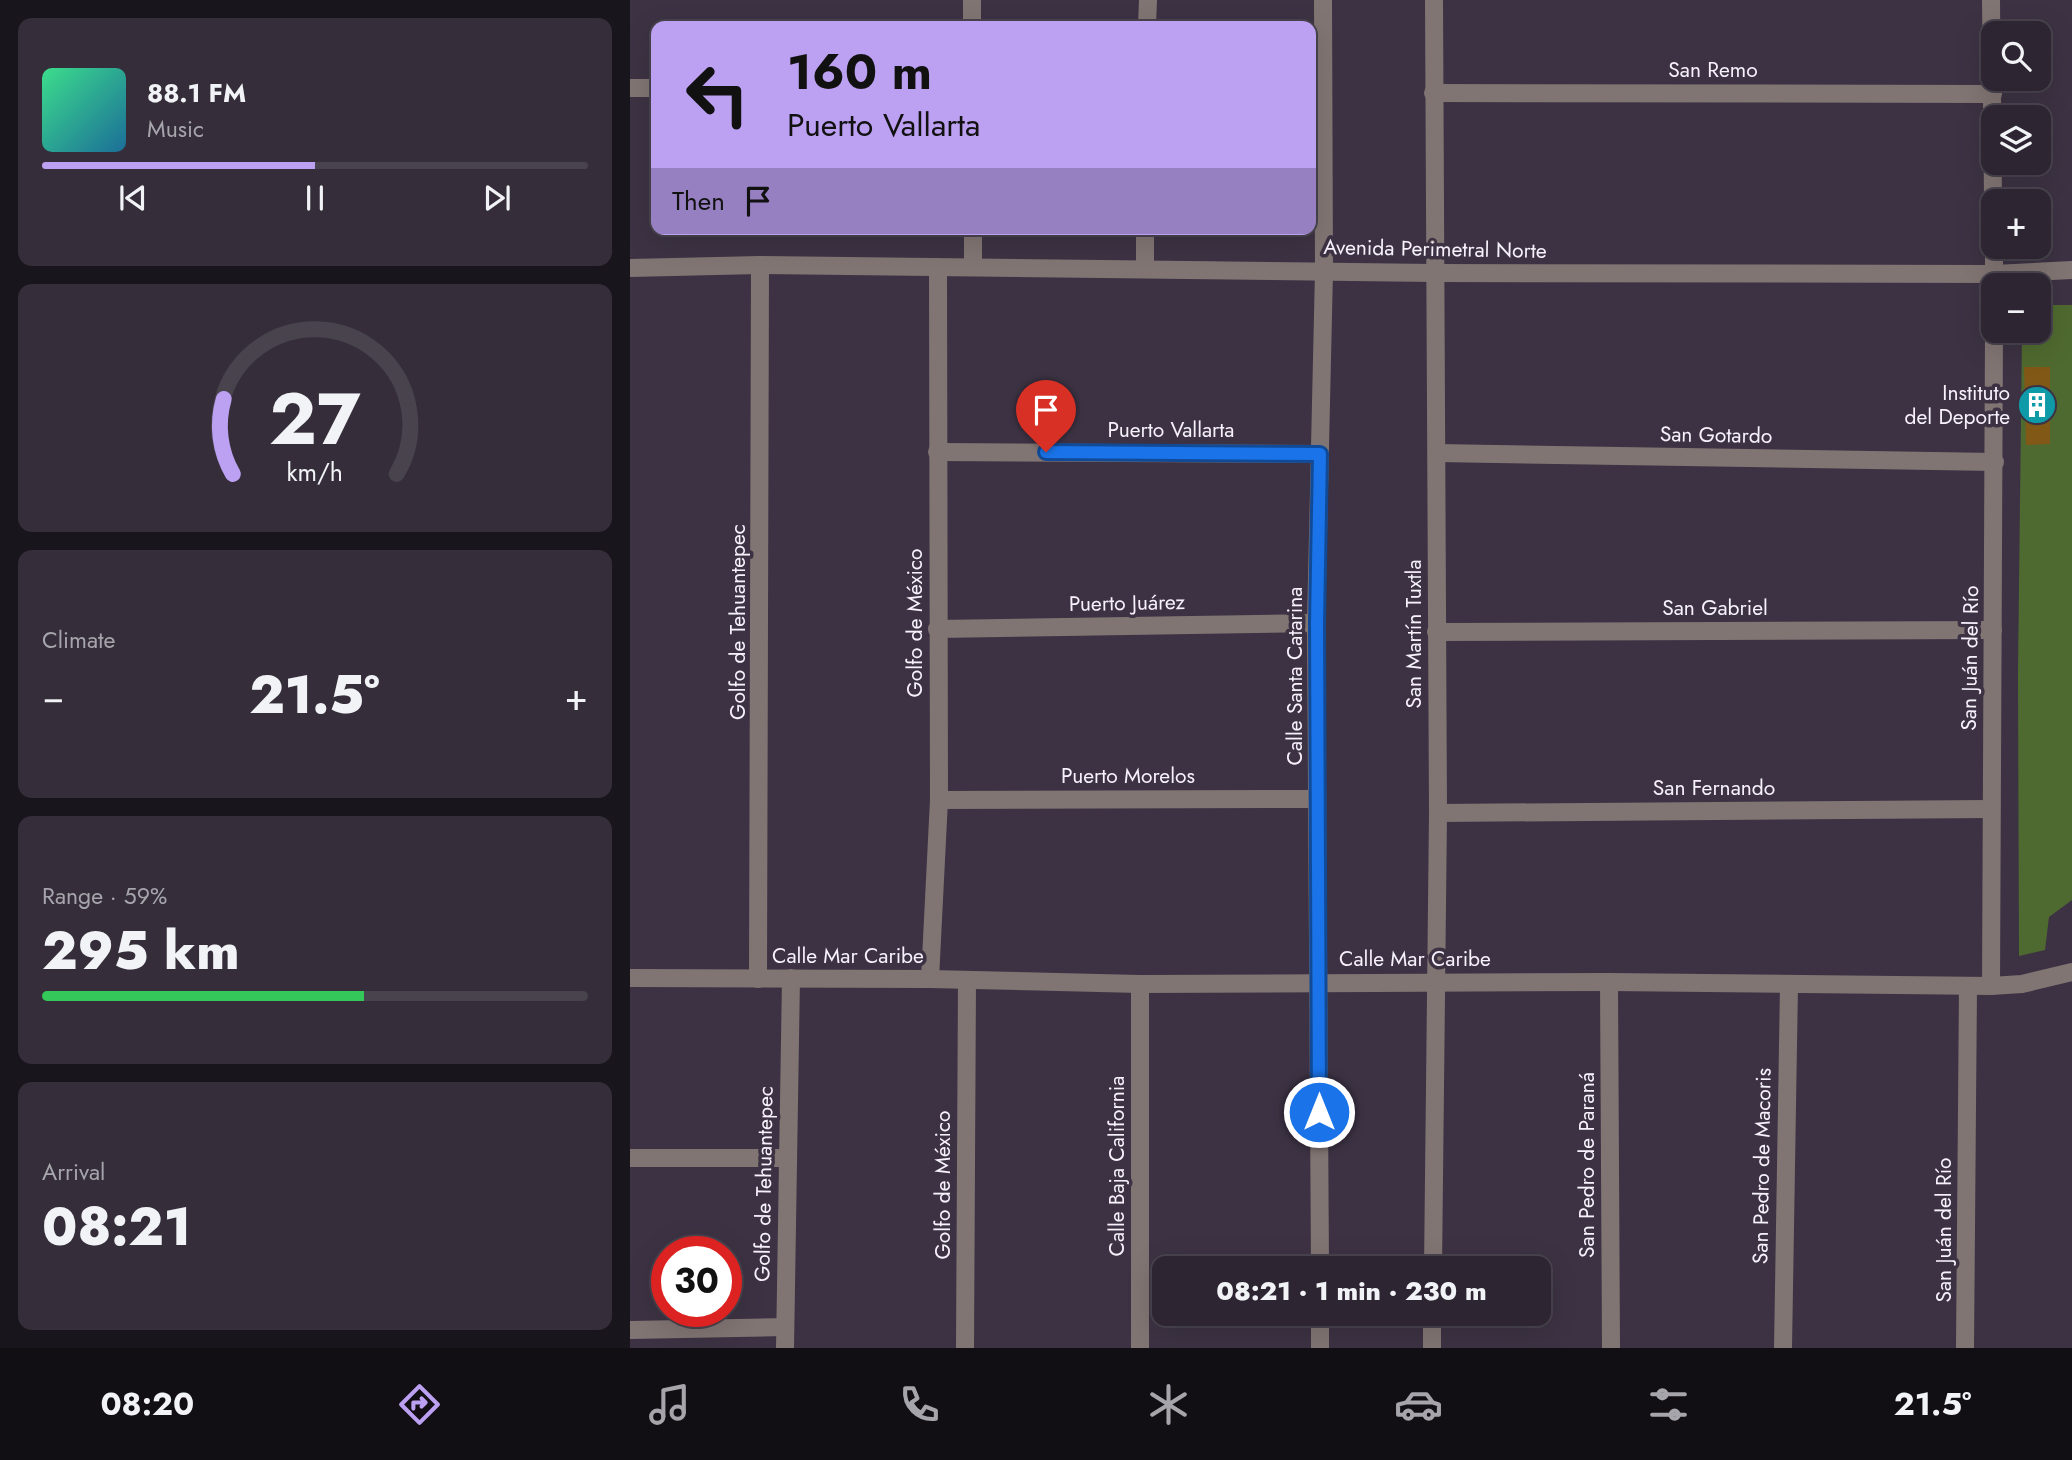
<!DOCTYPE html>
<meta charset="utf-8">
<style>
body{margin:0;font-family:Jost,sans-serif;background:#352e3a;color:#f1f3f6;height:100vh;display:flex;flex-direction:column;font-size:26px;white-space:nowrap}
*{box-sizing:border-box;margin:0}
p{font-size:23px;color:#a7a5ac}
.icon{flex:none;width:38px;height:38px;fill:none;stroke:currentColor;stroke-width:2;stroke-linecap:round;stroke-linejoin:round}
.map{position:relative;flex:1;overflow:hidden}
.details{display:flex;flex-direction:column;gap:18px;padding:18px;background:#19151c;width:630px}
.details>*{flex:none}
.hud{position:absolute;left:21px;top:21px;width:665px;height:214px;border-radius:14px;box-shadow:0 7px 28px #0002,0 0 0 2px #48434d;background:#bca0f2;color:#111;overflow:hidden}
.tools{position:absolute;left:1351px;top:21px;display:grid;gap:14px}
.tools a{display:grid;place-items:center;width:70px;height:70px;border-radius:14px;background:#2d2632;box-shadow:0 7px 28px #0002,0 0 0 2px #48434d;font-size:35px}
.speed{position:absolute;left:21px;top:1236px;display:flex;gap:14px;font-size:35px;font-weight:700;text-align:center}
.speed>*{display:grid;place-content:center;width:91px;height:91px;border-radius:50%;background:#2d2632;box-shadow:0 7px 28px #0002,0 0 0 2px #48434d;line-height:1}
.speed .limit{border:10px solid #d22;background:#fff;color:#111}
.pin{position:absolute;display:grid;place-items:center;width:60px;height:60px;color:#fff;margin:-72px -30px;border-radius:50% 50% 50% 0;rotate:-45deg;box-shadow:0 0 7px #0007}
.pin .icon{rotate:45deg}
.me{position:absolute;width:77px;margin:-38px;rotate:0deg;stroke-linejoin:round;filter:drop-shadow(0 0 5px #0008)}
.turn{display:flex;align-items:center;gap:24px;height:147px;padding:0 21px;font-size:32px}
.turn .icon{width:91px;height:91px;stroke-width:2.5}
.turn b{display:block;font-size:49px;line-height:60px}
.then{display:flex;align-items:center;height:66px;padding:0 21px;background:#0003;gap:14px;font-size:26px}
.big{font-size:52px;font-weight:800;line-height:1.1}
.details .widget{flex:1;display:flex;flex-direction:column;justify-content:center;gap:10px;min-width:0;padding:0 24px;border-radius:14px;background:#352e3a}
.details .dial{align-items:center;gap:0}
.dial svg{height:182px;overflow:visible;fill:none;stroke:#48434d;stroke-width:7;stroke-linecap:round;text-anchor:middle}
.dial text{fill:#f1f3f6;stroke:none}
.song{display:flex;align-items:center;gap:21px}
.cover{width:84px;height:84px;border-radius:10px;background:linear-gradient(135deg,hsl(150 70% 55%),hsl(200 70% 35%))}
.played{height:7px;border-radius:4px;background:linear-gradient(90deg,#bca0f2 50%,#48434d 50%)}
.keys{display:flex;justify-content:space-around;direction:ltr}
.heat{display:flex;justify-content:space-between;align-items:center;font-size:38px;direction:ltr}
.charge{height:10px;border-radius:5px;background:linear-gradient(90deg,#34c759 59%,#48434d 0)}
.trip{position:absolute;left:522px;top:1256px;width:399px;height:70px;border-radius:14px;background:#2d2632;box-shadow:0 7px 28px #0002,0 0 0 2px #48434d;font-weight:800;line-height:70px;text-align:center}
.dock{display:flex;height:112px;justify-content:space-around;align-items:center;background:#120f14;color:#a7a5ac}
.dock .icon{width:49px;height:49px}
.dock .selected{color:#bca0f2}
.dock b{font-size:32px;color:#f1f3f6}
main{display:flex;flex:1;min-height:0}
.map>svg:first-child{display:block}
.green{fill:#4f6a30}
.building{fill:#825817}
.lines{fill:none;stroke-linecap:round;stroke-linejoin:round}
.minor{stroke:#817573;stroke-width:18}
.route-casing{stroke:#114b97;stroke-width:18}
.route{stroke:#1a73e8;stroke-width:12}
.labels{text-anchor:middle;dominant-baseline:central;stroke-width:7;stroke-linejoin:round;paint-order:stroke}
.street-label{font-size:21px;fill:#f7f1fc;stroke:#3c3243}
.poi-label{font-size:21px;fill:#f7f1fc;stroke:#3c3243;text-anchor:end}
</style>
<main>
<section class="details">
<div class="widget">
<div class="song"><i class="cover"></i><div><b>88.1 FM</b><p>Music</p></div></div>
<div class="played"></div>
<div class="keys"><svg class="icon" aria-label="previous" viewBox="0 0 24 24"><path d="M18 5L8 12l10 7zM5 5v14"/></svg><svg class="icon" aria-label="pause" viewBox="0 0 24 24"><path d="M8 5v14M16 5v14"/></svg><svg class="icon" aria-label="next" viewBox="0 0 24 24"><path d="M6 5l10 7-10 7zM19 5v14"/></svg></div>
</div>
<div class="widget dial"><svg viewBox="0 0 100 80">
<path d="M14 69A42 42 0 1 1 86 69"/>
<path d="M14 69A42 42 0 0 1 10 36" stroke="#bca0f2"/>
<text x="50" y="56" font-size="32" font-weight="700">27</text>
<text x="50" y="72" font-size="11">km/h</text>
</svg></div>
<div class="widget"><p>Climate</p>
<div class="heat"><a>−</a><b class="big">21.5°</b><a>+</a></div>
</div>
<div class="widget"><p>Range · 59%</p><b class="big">295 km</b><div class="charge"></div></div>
<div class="widget"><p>Arrival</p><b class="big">08:21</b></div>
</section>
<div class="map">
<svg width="1442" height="1348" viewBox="0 0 1442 1348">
<rect width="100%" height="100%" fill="#3c3243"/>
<!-- green -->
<polygon class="green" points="1416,305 1442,305 1442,900 1419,917 1415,950 1389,956 1388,673 1392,331 1409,331 1409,311"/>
<!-- building -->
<polygon class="building" points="1394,367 1420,367 1420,444 1396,445"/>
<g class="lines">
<!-- minor -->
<g class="minor">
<polyline points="1361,0 1363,201"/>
<polyline points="342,26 342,0"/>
<polyline points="517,26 518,0"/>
<polyline points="0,88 26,88"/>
<polyline points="803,93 1363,94"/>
<polyline points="343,229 343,266"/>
<polyline points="1364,247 1364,285"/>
<polyline points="0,268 130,265 804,273 1364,274 1442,270"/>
<polyline points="515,268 515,229"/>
<polyline points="307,452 690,454"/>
<polyline points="807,453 1365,462"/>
<polyline points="307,629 686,623"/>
<polyline points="806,632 1363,630"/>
<polyline points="309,800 687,799"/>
<polyline points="808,813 1361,809"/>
<polyline points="0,978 300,979 510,984 979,982 1361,986 1392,984 1442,972"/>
<polyline points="128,979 130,265"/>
<polyline points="300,979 309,800 308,267"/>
<polyline points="979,982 981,1348"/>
<polyline points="1361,986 1364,331"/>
<polyline points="0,1158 157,1158"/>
<polyline points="690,1269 686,623 694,271 693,0"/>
<polyline points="803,1269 808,813 804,0"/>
<polyline points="690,1314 690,1348"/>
<polyline points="0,1330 155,1327"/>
<polyline points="155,1348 161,978"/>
<polyline points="335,1348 337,980"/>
<polyline points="510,1348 510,984"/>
<polyline points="802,1348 802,1314"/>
<polyline points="1153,1348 1159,984"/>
<polyline points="1335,1348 1338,986"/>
</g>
</g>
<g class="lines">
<!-- route casing -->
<g class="route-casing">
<polyline id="route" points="416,452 690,454 687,623 689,1112"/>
</g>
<!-- route -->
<use href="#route" class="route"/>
</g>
<!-- icons -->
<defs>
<g id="building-disc" transform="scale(2.0125)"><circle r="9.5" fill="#0f9aa8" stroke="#3c3243"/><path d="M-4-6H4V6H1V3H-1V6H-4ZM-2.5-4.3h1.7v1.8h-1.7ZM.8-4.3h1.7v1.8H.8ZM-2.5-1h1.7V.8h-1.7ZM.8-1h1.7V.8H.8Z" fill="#fff"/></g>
</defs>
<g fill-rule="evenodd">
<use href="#building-disc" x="1407" y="405"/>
</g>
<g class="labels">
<!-- street labels -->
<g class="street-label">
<text x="1083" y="70">San Remo</text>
<text transform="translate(805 249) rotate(1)">Avenida Perimetral Norte</text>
<text x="541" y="430">Puerto Vallarta</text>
<text transform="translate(1086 435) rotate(1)">San Gotardo</text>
<text transform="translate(497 603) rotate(-1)">Puerto Juárez</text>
<text x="1085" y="608">San Gabriel</text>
<text transform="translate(108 622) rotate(-90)">Golfo de Tehuantepec</text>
<text transform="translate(285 623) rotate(-90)">Golfo de México</text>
<text transform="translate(784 634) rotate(-90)">San Martín Tuxtla</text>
<text transform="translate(1340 658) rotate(-89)">San Juán del Río</text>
<text transform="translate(665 676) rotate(-90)">Calle Santa Catarina</text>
<text x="498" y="776">Puerto Morelos</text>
<text x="1084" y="788">San Fernando</text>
<text x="218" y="956">Calle Mar Caribe</text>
<text x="785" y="959">Calle Mar Caribe</text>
<text transform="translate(957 1165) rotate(-90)">San Pedro de Paraná</text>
<text transform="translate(487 1166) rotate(-90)">Calle Baja California</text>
<text transform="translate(1132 1166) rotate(-89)">San Pedro de Macoris</text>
<text transform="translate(134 1184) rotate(-89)">Golfo de Tehuantepec</text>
<text transform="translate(313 1185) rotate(-90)">Golfo de México</text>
<text transform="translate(1314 1230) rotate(-90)">San Juán del Río</text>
</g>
<!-- poi labels -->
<g class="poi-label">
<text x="1380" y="393">Instituto<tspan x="1380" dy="24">del Deporte</tspan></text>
</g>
</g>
</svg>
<div class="tools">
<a><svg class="icon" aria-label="search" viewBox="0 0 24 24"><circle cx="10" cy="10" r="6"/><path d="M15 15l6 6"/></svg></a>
<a><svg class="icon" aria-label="layers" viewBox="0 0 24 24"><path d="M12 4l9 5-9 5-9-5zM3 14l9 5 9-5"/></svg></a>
<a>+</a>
<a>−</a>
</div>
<div class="speed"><div class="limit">30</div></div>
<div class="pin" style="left:416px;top:452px;background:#d93025"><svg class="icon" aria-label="arrive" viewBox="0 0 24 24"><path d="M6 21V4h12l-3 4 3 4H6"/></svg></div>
<svg class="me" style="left:689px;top:1112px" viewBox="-20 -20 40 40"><circle r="17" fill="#1a73e8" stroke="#fff" stroke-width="3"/><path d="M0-11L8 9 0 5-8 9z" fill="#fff"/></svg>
<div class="trip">08:21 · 1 min · 230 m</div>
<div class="hud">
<div class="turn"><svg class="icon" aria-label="left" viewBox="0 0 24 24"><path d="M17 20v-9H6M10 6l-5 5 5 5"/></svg><div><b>160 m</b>Puerto Vallarta</div></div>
<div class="then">Then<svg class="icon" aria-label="arrive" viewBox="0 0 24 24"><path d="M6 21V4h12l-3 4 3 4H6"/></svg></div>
</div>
</div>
</main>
<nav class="dock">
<b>08:20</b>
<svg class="icon selected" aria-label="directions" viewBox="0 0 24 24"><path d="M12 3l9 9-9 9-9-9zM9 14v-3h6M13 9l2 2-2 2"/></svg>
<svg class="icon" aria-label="music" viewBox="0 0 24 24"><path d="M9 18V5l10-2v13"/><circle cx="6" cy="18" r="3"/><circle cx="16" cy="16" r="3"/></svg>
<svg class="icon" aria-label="phone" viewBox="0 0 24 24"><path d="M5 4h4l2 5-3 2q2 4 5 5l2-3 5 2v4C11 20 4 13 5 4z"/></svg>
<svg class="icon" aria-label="climate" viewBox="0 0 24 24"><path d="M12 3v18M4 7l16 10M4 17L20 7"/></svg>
<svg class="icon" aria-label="car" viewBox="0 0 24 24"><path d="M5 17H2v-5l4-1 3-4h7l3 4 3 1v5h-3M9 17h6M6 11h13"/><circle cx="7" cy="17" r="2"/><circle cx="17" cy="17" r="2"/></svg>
<svg class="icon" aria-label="filters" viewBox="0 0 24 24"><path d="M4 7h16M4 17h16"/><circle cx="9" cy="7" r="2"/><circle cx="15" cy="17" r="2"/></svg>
<b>21.5°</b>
</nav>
